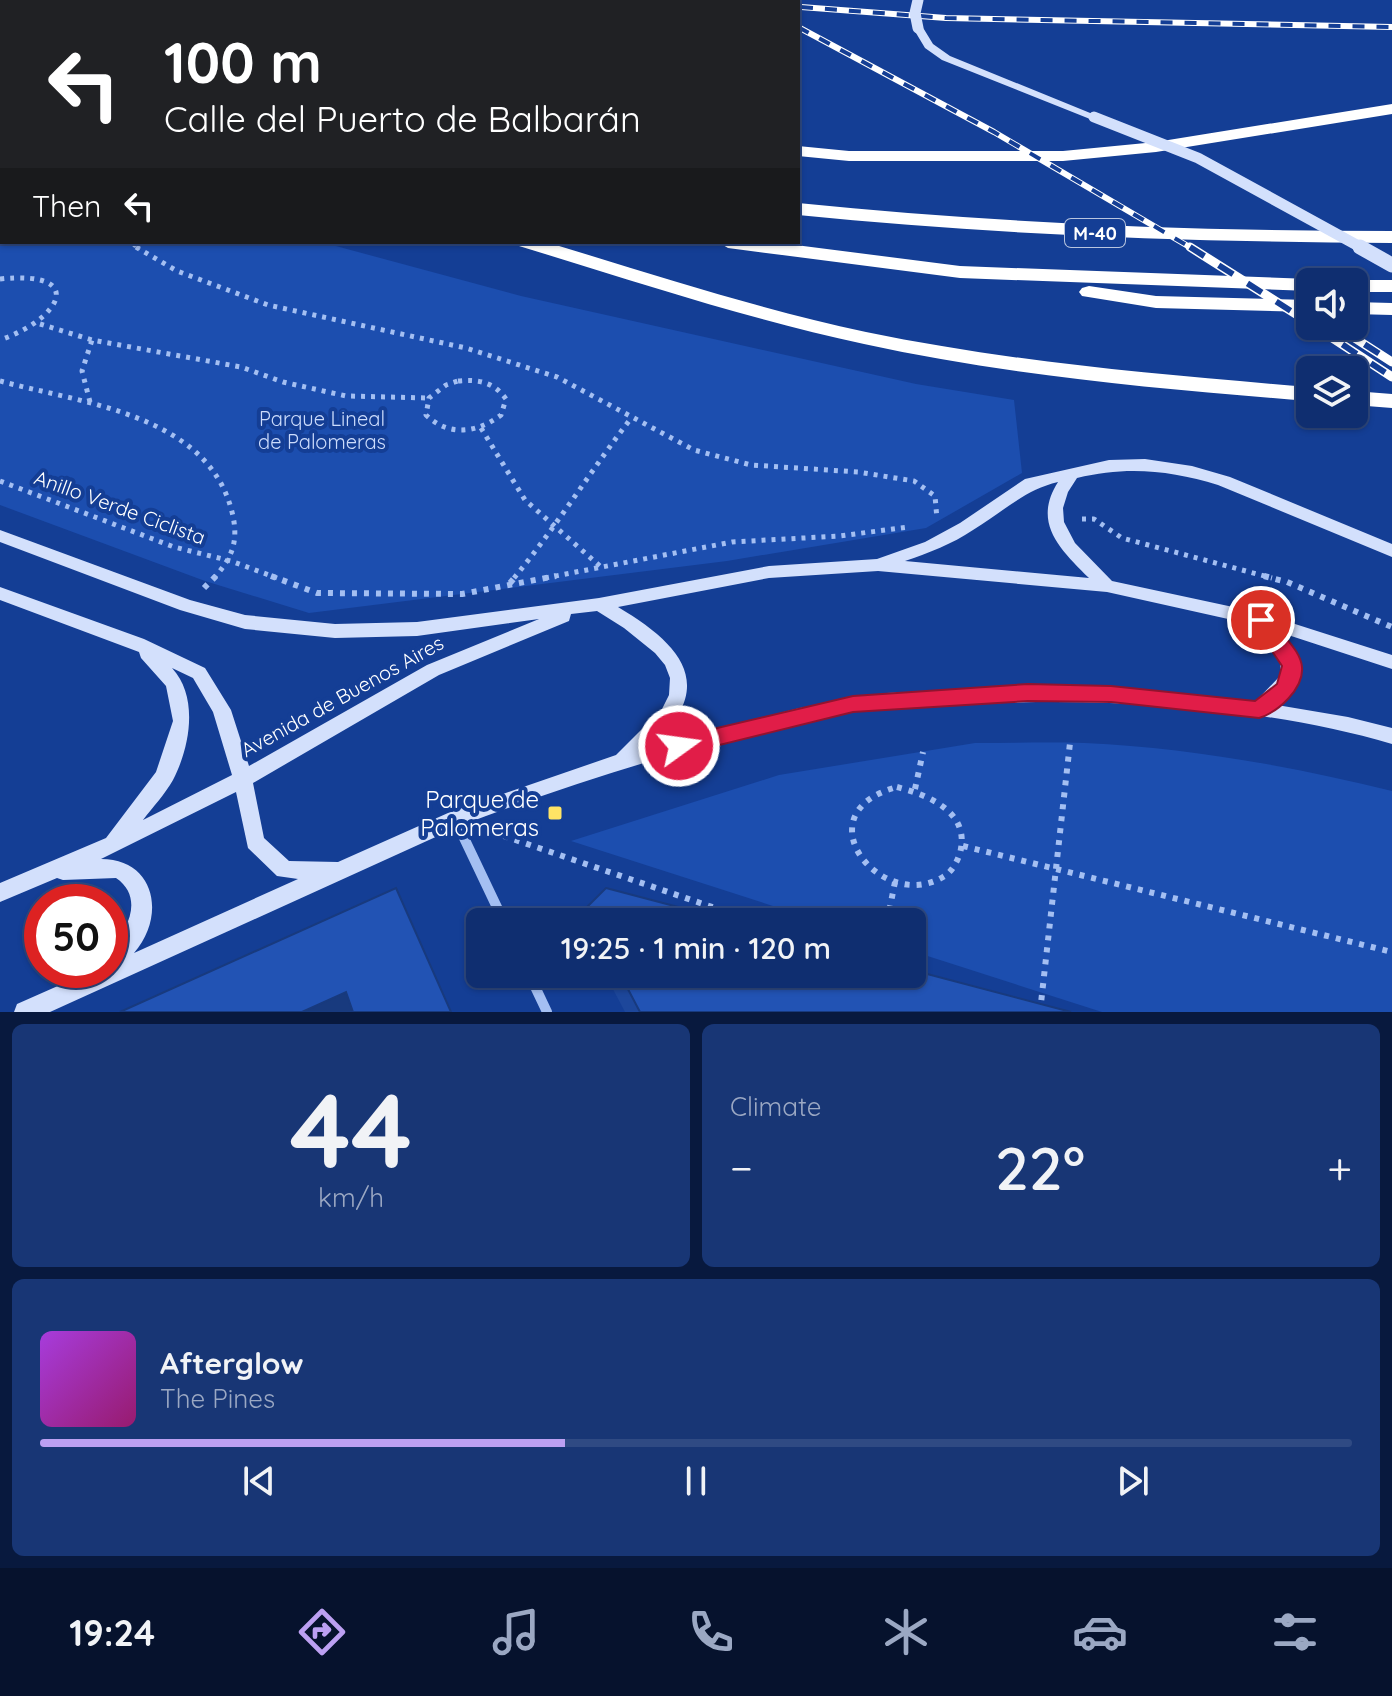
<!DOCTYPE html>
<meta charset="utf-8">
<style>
body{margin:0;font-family:Quicksand,sans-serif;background:#183675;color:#f1f3f6;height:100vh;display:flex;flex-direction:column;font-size:30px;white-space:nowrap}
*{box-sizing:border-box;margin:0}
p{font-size:26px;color:#9ba8c3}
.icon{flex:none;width:44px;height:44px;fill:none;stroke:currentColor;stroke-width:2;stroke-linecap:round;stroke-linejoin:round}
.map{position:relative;height:1012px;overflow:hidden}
.side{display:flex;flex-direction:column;gap:12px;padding:12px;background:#08193e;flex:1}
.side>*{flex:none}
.top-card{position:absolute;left:0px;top:0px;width:800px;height:244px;box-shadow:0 2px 6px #0004,0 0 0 2px #2f4a83;background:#202124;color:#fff;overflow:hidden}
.fabs{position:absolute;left:1296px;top:268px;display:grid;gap:16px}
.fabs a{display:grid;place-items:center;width:72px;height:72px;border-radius:12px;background:#0f2e70;box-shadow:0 2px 6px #0004,0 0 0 2px #2f4a83;font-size:40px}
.speed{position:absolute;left:24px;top:884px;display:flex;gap:16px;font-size:40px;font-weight:700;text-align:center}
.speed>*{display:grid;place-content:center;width:104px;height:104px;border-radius:50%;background:#0f2e70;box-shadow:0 2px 6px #0004,0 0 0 2px #2f4a83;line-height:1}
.speed .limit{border:12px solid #d22;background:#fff;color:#111}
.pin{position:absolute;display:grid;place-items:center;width:68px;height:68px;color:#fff;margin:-34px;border:4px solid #fff;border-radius:50%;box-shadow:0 2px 8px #0007}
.me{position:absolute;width:88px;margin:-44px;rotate:76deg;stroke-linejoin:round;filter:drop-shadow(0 0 6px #0008)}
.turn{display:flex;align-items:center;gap:28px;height:168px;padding:0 32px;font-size:36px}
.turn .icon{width:104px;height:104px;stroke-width:2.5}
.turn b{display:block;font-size:56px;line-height:68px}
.then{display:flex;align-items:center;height:76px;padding:0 32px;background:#0003;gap:16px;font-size:30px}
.big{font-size:60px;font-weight:600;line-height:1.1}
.side .tile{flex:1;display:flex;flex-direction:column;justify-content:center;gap:12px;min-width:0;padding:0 28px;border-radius:12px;background:#183675}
.side .dial{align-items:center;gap:0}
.dial b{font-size:104px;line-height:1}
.song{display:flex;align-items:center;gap:24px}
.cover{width:96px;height:96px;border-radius:12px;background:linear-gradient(135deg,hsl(280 70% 55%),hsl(320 70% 35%))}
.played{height:8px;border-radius:4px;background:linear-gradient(90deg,#bca0f2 40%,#2f4a83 40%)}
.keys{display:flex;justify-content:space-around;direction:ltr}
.heat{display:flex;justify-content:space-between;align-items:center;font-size:44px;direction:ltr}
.side .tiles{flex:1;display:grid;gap:12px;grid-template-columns:1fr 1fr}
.tile:last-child{grid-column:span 2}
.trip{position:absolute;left:466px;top:908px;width:460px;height:80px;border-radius:12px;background:#0f2e70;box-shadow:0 2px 6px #0004,0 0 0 2px #2f4a83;font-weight:600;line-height:80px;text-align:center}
.menu{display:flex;height:128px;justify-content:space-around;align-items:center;background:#06122d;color:#9ba8c3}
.menu .icon{width:56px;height:56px}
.menu .selected{color:#bca0f2}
.menu b{font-size:36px;color:#f1f3f6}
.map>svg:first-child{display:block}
.green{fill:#1c4eaf}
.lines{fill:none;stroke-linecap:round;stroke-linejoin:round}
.path-far2{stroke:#a4bff2;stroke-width:3;stroke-dasharray:3 4;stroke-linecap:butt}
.path-far1{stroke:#a4bff2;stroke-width:5;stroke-dasharray:4 6;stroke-linecap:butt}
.path{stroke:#a4bff2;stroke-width:6;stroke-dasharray:5 7;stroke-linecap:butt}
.street{stroke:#a4bff2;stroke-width:10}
.secondary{fill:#d3e0fc;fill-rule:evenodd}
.highway{fill:#fff;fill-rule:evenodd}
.rail-far1-casing{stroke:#fff;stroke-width:6}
.rail-casing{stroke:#fff;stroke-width:9}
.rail-far1{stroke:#143e95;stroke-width:4;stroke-dasharray:12;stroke-linecap:butt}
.rail{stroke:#143e95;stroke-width:6;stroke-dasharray:17;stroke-linecap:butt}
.secondary-bridge-far1{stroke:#d3e0fc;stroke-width:11}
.secondary-bridge{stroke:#d3e0fc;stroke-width:15}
.wall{fill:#1d479b}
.shaded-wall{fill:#183a7e}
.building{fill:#2253b4;stroke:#183a7e;stroke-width:2}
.route{fill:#e11d48;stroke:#92132f;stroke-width:2}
.poi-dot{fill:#ffe465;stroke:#143e95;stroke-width:3}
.labels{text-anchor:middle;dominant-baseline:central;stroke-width:8;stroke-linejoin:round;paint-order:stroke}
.shield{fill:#143e95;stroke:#b8c5df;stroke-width:2}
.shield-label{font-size:18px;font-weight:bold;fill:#fff}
.park-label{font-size:20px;fill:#ccdcfc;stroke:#143e95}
.street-label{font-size:20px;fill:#fff;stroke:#143e95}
.near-poi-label{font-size:24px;fill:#fff;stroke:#143e95;text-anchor:end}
</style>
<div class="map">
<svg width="1392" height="1012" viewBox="0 0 1392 1012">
<rect width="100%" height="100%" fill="#143e95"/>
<!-- green -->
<g class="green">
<polygon points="0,104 2,242 321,242 521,296 916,384 1014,400 1022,473 926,528 727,561 309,613 205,581 0,505"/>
<path d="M975,743C1011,743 1048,742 1085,743C1189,748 1291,766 1392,791V1012H1102L912,951V922H823L571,841L779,775Z"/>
</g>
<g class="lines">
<!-- path-far2 -->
<polyline class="path-far2" points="127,242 140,249"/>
<!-- path-far1 -->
<g class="path-far1">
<polyline points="136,247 177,271 268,305 466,348 557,377 694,450 751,465 858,472 914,481 935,496 937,519"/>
<path d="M0,279C88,270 61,319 0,340"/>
<polyline points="40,324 92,340 241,367 283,382 346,396 429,398"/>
<path d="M0,381C81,403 208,414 232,512C239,540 233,557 214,578"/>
<path d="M458,381C478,379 494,382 506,399L501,415C477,433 449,437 426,415L429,398L446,385Z"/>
<polyline points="90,402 82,371 92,340"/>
<polyline points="481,428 525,500 601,567"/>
<polyline points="0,481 174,547 231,561 277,578"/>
<polyline points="1082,519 1094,519 1122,538 1272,578"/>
<path d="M514,578C557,526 591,470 632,417"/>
<polyline points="545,578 732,542 839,536 909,527"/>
</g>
<!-- path -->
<g class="path">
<polyline points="271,576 317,593 462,594 556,576"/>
<polyline points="1264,576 1287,582 1392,627"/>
<polyline points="510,583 516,576"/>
<polyline points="204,588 216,576"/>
<path d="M897,787C928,795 971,812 960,853C957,862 952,872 943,877C881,914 800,813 897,787Z"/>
<polyline points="915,789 923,752"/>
<polyline points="492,832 756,922"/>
<polyline points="963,846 1392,952"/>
<polyline points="887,922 895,882"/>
<polyline points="1040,1012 1070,743"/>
</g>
<!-- street -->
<g class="street">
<polyline points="455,819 504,922"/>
<polyline points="529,974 547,1012"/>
</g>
<!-- secondary -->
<g class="secondary">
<polygon points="918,25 922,26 933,44 950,56 1100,117 1090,119 942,60 925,48 913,28"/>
<path d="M1145,459L1192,466L1230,477L1392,544V557L1218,485C1170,470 1126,466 1077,478L1068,492L1063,508L1064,522L1075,543L1112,581L1261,613L1392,655V669L1282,633C1305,663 1306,680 1277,705L1348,717L1392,728V744C1256,704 1095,697 954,705C924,707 893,706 863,710C831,715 800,723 768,730C664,754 562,787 462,825L50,1012H14L17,1004L94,970H110V946C130,929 143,896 116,878L63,880L57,878L0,902V883L106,838L156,772L173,721L166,686L141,658L139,652L0,600V587L144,639L205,668L231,710L249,766L427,665L539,619L417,636L335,638L245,629L180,610L0,542V530L190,600L245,615L335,624L417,622L599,598L769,566L877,559L925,542L960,523L1025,479L1109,460ZM1058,482C1032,523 1060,549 1089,578L905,561C929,553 952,544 973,530C1003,512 1024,490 1058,482ZM878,571L1107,592L1255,625L1280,658L1281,675L1255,702L1151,690L1070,687L887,693L800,708L652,745C719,685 680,644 618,607L769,578ZM597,611L624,628L655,653L665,665L670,678L669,695L662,709L616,755L448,813L338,862L289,861L264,838L253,783L439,675L569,621L571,614ZM172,668L193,678L213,712L232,775L143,820C153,807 165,794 173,780C190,747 199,697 172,668ZM236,792L248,848L277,876L298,879L134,953C166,917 156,859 101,859Z"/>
</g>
<!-- highway -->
<g class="highway">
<polygon points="68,0 85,0 86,2 69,2"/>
<polygon points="204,0 221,0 222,2 205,2"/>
<polygon points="1392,104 1392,114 1156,152 1063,161 849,161 798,156 798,146 849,151 1063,151 1156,142"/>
<path d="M798,203C996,223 1193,231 1392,231V243C1193,242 996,235 798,215Z"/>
<path d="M516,242H546C652,274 758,309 866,332C1012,362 1161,375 1310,387V401C1161,389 1011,376 864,344C747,319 634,281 519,246Z"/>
<polygon points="718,242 772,242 960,266 1310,279 1318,282 1310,282 1310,291 960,278 728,248"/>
<polygon points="1354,280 1392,280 1392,292 1354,292 1354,282 1347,282"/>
<polygon points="1089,286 1156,296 1310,300 1310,312 1156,308 1082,296 1079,292 1082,288"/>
<polygon points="1354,302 1392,303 1392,315 1354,314"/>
<polygon points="1354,391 1392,394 1392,408 1354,405"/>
</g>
<!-- rail-far1 casing -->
<g class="rail-far1-casing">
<g id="rail-far1">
<polyline points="744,0 748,2"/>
<polyline points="760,0 764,2"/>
<polyline points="801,7 946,18 1392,27"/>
<polyline points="798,27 994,132 1193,249"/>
</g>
</g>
<!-- rail casing -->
<g class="rail-casing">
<g id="rail">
<polyline points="1190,247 1310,323"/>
<polyline points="1314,326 1392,377"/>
<polyline points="1336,326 1392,362"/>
</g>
</g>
<!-- rail-far1 -->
<use href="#rail-far1" class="rail-far1"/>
<!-- rail -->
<use href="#rail" class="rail"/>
<!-- secondary-bridge-far1 -->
<g class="secondary-bridge-far1">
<polyline points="918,0 915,13 918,28"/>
<polyline points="1094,117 1198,158 1364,249"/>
</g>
<!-- secondary-bridge -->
<polyline class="secondary-bridge" points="1360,247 1392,265"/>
</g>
<!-- wall -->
<g class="wall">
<polygon points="585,909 735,922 586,922"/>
<polygon points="605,974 912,974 1071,1012 625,1012"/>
</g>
<!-- shaded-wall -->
<polygon class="shaded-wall" points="346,992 354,1012 302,1012"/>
<!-- building -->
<g class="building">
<polygon points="396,888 451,1012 353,1012 346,992 302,1012 120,1012"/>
<polygon points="606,888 735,922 592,922 585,909"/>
<polygon points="912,970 1071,1012 640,1012 620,974 912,974"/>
</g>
<!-- route -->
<path class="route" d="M1261,613C1271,616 1277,626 1283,634C1291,644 1301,655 1302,667C1304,689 1278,712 1259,718L1111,702L1028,701L853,712L679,755L672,753L669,746L672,740L679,737L853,696L1028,684L1111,686L1255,701L1277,684L1282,666L1251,620L1254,615Z"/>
<!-- markers -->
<rect class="poi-dot" x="547" y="805" width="16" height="16" rx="4"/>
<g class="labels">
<!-- shield labels -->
<rect class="shield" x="1065" y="219" width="60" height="28" rx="6"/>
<g class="shield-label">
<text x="1095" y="233">M-40</text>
</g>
<!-- park labels -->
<g class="park-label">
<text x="322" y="418">Parque Lineal<tspan x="322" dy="23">de Palomeras</tspan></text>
</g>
<!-- street labels -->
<g class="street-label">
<text transform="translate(120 507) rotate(20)">Anillo Verde Ciclista</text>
<text transform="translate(342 696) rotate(-29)">Avenida de Buenos Aires</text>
</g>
<!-- near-poi labels -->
<g class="near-poi-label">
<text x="539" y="799">Parque de<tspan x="539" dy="28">Palomeras</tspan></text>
</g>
</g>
</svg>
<div class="fabs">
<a><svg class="icon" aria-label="sound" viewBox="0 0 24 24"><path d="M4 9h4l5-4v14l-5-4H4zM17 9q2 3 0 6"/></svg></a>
<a><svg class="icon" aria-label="layers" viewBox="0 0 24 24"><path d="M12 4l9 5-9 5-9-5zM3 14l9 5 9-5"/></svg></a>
</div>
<div class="speed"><div class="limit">50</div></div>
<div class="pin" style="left:1261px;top:620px;background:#d93025"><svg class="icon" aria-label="arrive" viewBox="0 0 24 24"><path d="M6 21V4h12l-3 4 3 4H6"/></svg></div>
<svg class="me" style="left:679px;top:746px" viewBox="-20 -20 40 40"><circle r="17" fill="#e11d48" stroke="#fff" stroke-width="3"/><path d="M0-11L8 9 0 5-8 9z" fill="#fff"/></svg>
<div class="trip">19:25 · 1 min · 120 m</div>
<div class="top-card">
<div class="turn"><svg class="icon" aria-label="left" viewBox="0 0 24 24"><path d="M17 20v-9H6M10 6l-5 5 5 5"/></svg><div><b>100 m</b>Calle del Puerto de Balbarán</div></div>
<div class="then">Then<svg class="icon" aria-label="left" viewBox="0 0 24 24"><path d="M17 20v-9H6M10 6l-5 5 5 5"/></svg></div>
</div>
</div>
<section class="side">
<div class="tiles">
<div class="tile dial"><b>44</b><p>km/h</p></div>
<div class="tile"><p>Climate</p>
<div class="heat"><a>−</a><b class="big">22°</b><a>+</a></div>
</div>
<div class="tile">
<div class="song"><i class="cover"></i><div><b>Afterglow</b><p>The Pines</p></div></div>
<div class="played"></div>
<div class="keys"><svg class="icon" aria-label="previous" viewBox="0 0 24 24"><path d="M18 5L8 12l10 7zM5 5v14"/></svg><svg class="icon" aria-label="pause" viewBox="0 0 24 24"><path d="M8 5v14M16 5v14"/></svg><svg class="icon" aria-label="next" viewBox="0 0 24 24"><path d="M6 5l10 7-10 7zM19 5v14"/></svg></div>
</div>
</div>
</section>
<nav class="menu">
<b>19:24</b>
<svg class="icon selected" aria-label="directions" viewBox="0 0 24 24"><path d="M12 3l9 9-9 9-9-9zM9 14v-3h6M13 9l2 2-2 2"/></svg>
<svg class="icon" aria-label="music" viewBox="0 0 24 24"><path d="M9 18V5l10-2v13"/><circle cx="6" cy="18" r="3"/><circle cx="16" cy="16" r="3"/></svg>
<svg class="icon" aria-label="phone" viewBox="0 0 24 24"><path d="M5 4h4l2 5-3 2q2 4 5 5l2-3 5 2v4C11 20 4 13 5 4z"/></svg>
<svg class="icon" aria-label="climate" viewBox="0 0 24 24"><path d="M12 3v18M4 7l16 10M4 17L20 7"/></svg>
<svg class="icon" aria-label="car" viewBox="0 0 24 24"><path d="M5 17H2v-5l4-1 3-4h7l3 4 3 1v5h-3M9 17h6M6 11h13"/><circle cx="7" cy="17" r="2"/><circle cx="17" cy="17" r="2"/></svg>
<svg class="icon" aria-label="filters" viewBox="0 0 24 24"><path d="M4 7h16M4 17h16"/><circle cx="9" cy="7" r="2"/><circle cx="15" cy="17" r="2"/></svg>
</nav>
